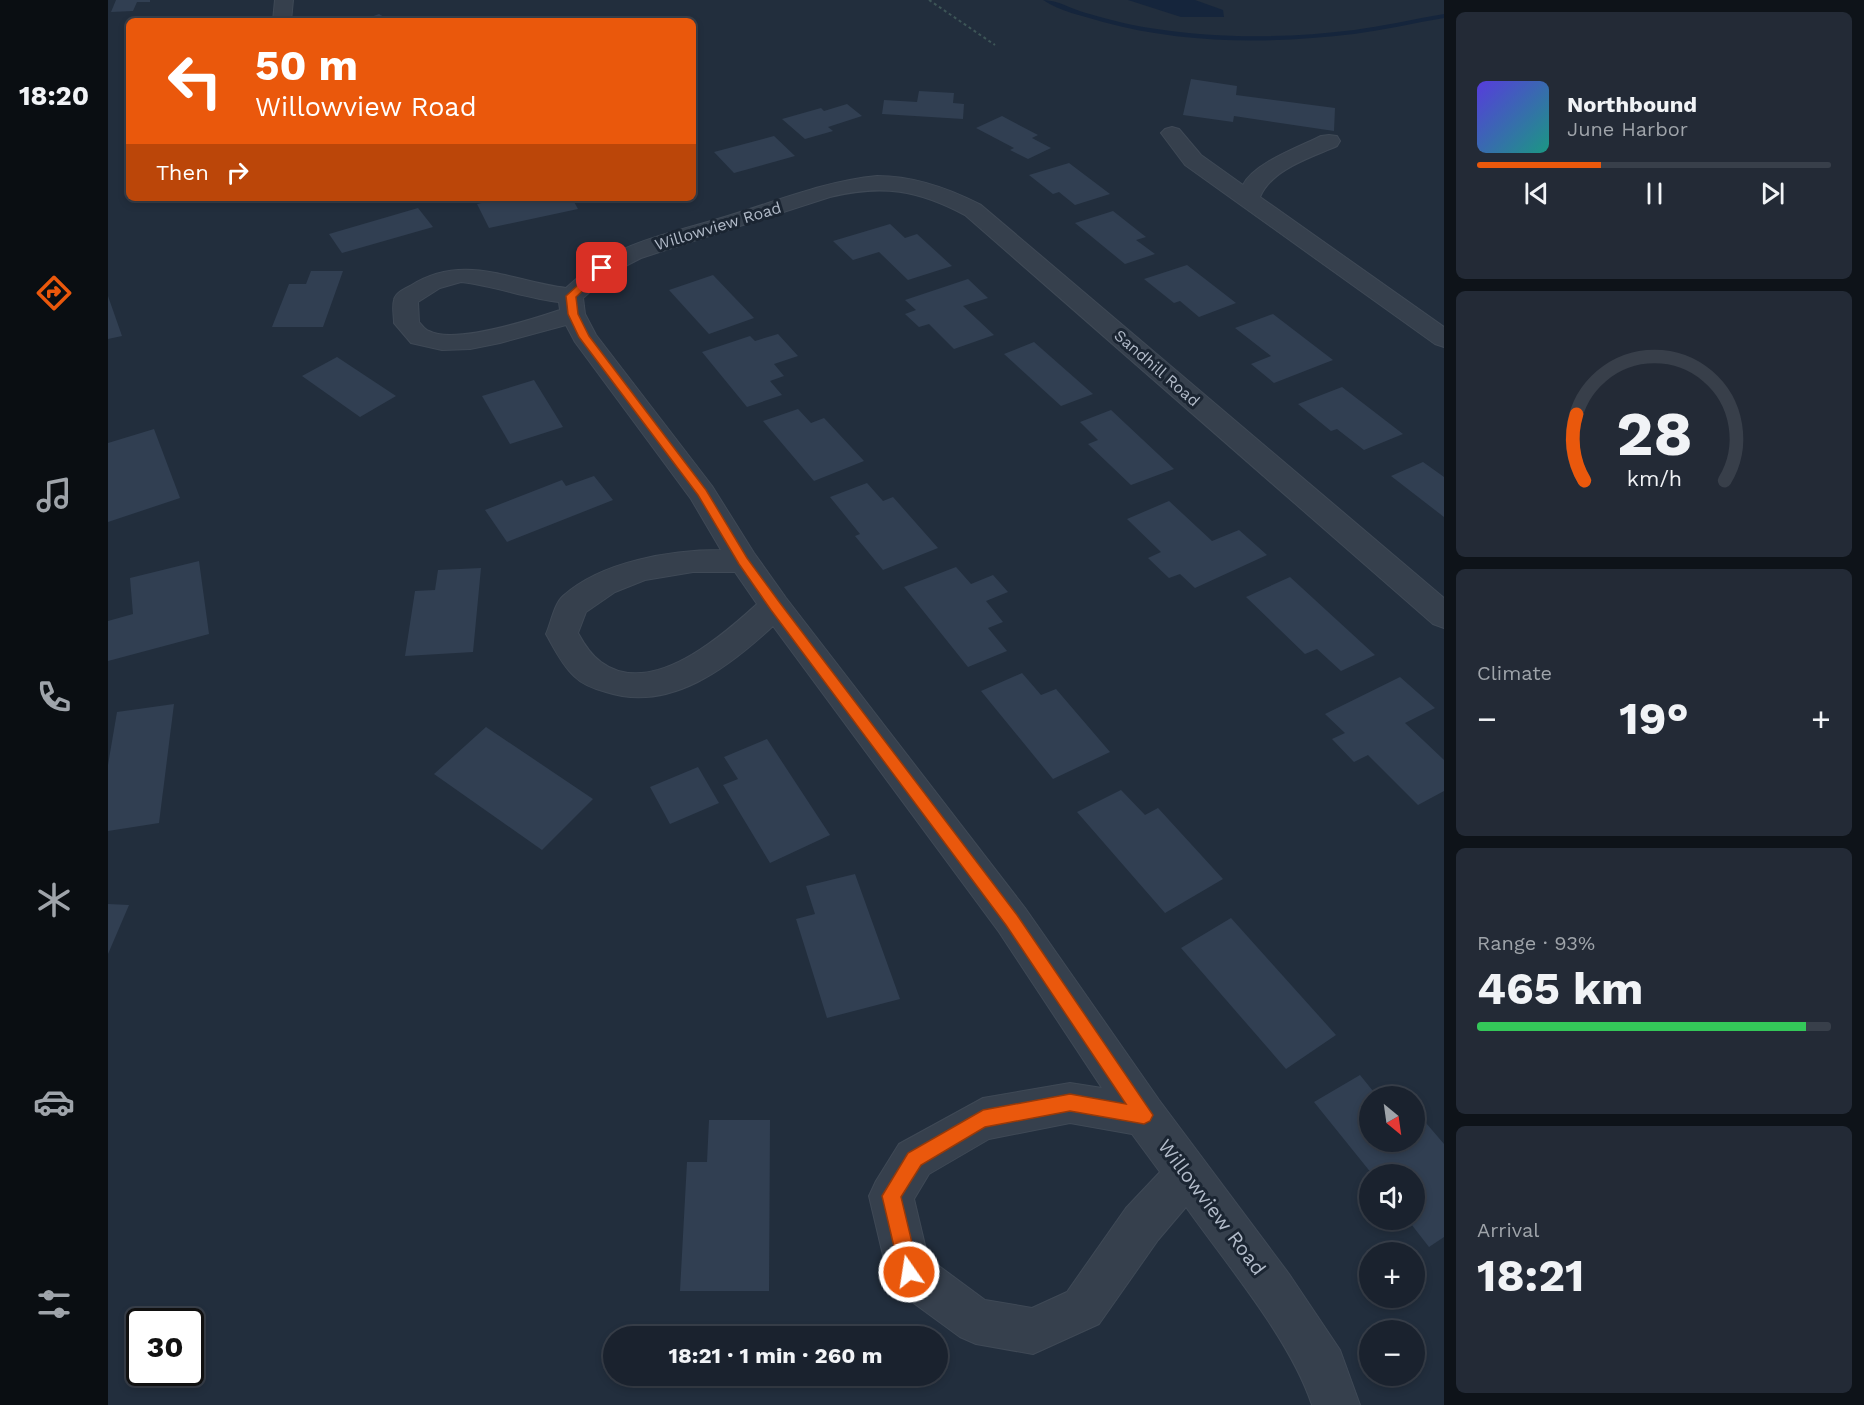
<!DOCTYPE html>
<meta charset="utf-8">
<style>
body{margin:0;font-family:"Work Sans",sans-serif;background:#232a36;color:#f1f3f6;height:100vh;display:flex;flex-direction:column;font-size:22px;white-space:nowrap}
*{box-sizing:border-box;margin:0}
p{font-size:20px;color:#9fa4aa}
.icon{flex:none;width:33px;height:33px;fill:none;stroke:currentColor;stroke-width:2;stroke-linecap:round;stroke-linejoin:round}
.map{position:relative;flex:1;overflow:hidden}
.drawer{display:flex;flex-direction:column;gap:12px;padding:12px;background:#0e1319;width:420px}
.drawer>*{flex:none}
.hud{position:absolute;left:18px;top:18px;width:570px;height:183px;border-radius:9px;box-shadow:0 3px 9px #0003,0 0 0 2px #383f4a;background:#ea580c;color:#fff;overflow:hidden}
.needle{width:39px;rotate:151deg}
.controls{position:absolute;left:1251px;top:1086px;display:grid;gap:12px}
.controls a{display:grid;place-items:center;width:66px;height:66px;border-radius:50%;background:#1a222e;box-shadow:0 3px 9px #0003,0 0 0 2px #383f4a;font-size:30px}
.speed{position:absolute;left:18px;top:1308px;display:flex;gap:12px;font-size:30px;font-weight:700;text-align:center}
.speed>*{display:grid;place-content:center;width:78px;height:78px;border-radius:50%;background:#1a222e;box-shadow:0 3px 9px #0003,0 0 0 2px #383f4a;line-height:1}
.speed .limit{border:3px solid #111;border-radius:9px;background:#fff;color:#111}
.pin{position:absolute;display:grid;place-items:center;width:51px;height:51px;color:#fff;margin:-26px;border-radius:12px;box-shadow:0 3px 9px #0006}
.me{position:absolute;width:66px;margin:-33px;rotate:347deg;stroke-linejoin:round;filter:drop-shadow(0 0 4px #0008)}
.turn{display:flex;align-items:center;gap:21px;height:126px;padding:0 30px;font-size:27px}
.turn .icon{width:78px;height:78px;stroke-width:2.5}
.turn b{display:block;font-size:42px;line-height:51px}
.then{display:flex;align-items:center;height:57px;padding:0 30px;background:#0003;gap:12px;font-size:22px}
.big{font-size:45px;font-weight:700;line-height:1.1}
.drawer .tile{flex:1;display:flex;flex-direction:column;justify-content:center;gap:9px;min-width:0;padding:0 21px;border-radius:9px;background:#232a36}
.drawer .dial{align-items:center;gap:0}
.dial svg{height:156px;overflow:visible;fill:none;stroke:#383f4a;stroke-width:7;stroke-linecap:round;text-anchor:middle}
.dial text{fill:#f1f3f6;stroke:none}
.song{display:flex;align-items:center;gap:18px}
.cover{width:72px;height:72px;border-radius:9px;background:linear-gradient(135deg,hsl(250 70% 55%),hsl(170 70% 35%))}
.played{height:6px;border-radius:3px;background:linear-gradient(90deg,#ea580c 35%,#383f4a 35%)}
.keys{display:flex;justify-content:space-around;direction:ltr}
.heat{display:flex;justify-content:space-between;align-items:center;font-size:33px;direction:ltr}
.charge{height:9px;border-radius:4px;background:linear-gradient(90deg,#34c759 93%,#383f4a 0)}
.trip{position:absolute;left:495px;top:1326px;width:345px;height:60px;border-radius:30px;background:#1a222e;box-shadow:0 3px 9px #0003,0 0 0 2px #383f4a;font-weight:700;line-height:60px;text-align:center}
main{display:flex;flex:1;min-height:0}
.dock{display:flex;flex-direction:column;width:108px;justify-content:space-around;align-items:center;background:#0a0e12;color:#9fa4aa}
.dock .icon{width:42px;height:42px}
.dock .current{color:#ea580c}
.dock b{font-size:27px;color:#f1f3f6}
.map>svg:first-child{display:block}
.water{fill:#15253c}
.lines{fill:none;stroke-linecap:round;stroke-linejoin:round}
.stream{fill:#15253c;fill-rule:evenodd}
.building{fill:#313f52}
.minor-casing{stroke:#3f4956;stroke-width:2}
.path{stroke:#3d5557;stroke-width:2;stroke-dasharray:3 3;stroke-linecap:butt}
.minor{fill:#36404d;fill-rule:evenodd}
.route{fill:#ea580c;stroke:#983908;stroke-width:1.5}
.labels{text-anchor:middle;dominant-baseline:central;stroke-width:6;stroke-linejoin:round;paint-order:stroke}
.far-street-label{font-size:16px;fill:#b2bbc9;stroke:#1b2532}
.street-label{font-size:20px;fill:#b2bbc9;stroke:#1b2532}
</style>
<main>
<nav class="dock">
<b>18:20</b>
<svg class="icon current" aria-label="directions" viewBox="0 0 24 24"><path d="M12 3l9 9-9 9-9-9zM9 14v-3h6M13 9l2 2-2 2"/></svg>
<svg class="icon" aria-label="music" viewBox="0 0 24 24"><path d="M9 18V5l10-2v13"/><circle cx="6" cy="18" r="3"/><circle cx="16" cy="16" r="3"/></svg>
<svg class="icon" aria-label="phone" viewBox="0 0 24 24"><path d="M5 4h4l2 5-3 2q2 4 5 5l2-3 5 2v4C11 20 4 13 5 4z"/></svg>
<svg class="icon" aria-label="climate" viewBox="0 0 24 24"><path d="M12 3v18M4 7l16 10M4 17L20 7"/></svg>
<svg class="icon" aria-label="car" viewBox="0 0 24 24"><path d="M5 17H2v-5l4-1 3-4h7l3 4 3 1v5h-3M9 17h6M6 11h13"/><circle cx="7" cy="17" r="2"/><circle cx="17" cy="17" r="2"/></svg>
<svg class="icon" aria-label="filters" viewBox="0 0 24 24"><path d="M4 7h16M4 17h16"/><circle cx="9" cy="7" r="2"/><circle cx="15" cy="17" r="2"/></svg>
</nav>
<div class="map">
<svg width="1336" height="1405" viewBox="0 0 1336 1405">
<rect width="100%" height="100%" fill="#222e3d"/>
<!-- water -->
<polygon class="water" points="1020,0 1087,0 1115,10 1116,17 1073,17"/>
<g class="lines">
<!-- stream -->
<path class="stream" d="M935,0C950,0 963,9 978,13C1002,20 1025,26 1049,29C1114,39 1181,38 1246,30C1276,26 1306,19 1336,14V18C1306,23 1276,30 1246,34C1163,44 1075,44 995,22C975,16 951,11 935,0Z"/>
</g>
<!-- building -->
<g class="building">
<polygon points="8,0 42,0 42,2 29,2 25,11 3,12"/>
<polygon points="271,14 283,21 252,21"/>
<polygon points="1083,79 1129,86 1128,95 1227,108 1226,131 1126,116 1125,122 1075,115"/>
<polygon points="811,91 846,93 845,103 856,104 855,119 774,114 776,100 809,102"/>
<polygon points="739,104 754,116 720,127 725,131 697,139 674,119 713,108 716,111"/>
<polygon points="894,116 930,135 924,138 943,148 920,159 902,150 906,148 868,128"/>
<polygon points="666,136 687,156 626,173 606,152"/>
<polygon points="961,163 1002,194 967,205 951,192 945,194 921,175"/>
<polygon points="396,198 464,198 470,209 381,228 369,204"/>
<polygon points="310,208 325,227 234,253 221,234"/>
<polygon points="1005,211 1038,237 1028,240 1047,254 1017,264 967,223"/>
<polygon points="782,224 797,238 809,234 844,266 800,280 771,252 745,260 725,241"/>
<polygon points="1079,265 1128,303 1091,317 1072,301 1066,303 1036,279"/>
<polygon points="203,271 235,271 215,327 164,327 181,284 198,284"/>
<polygon points="605,275 646,318 601,334 561,290"/>
<polygon points="860,279 880,298 855,306 886,335 846,349 821,324 811,327 797,314 808,310 797,300"/>
<polygon points="0,296 14,336 0,339"/>
<polygon points="1165,314 1225,360 1166,383 1143,364 1163,356 1127,328"/>
<polygon points="670,334 690,356 666,364 676,376 662,381 674,395 639,407 594,352 642,336 647,341"/>
<polygon points="926,342 985,394 953,406 896,354"/>
<polygon points="229,357 288,396 252,417 194,376"/>
<polygon points="426,380 455,427 402,444 374,396"/>
<polygon points="1234,387 1295,434 1256,450 1229,429 1223,431 1190,404"/>
<polygon points="690,409 703,423 716,418 756,461 706,481 655,421"/>
<polygon points="1003,410 1066,469 1023,485 980,444 990,440 972,422"/>
<polygon points="46,429 72,498 0,522 0,443"/>
<polygon points="1315,462 1336,477 1336,517 1283,476"/>
<polygon points="486,476 505,500 399,542 377,510 454,480 458,486"/>
<polygon points="759,483 775,501 785,497 830,548 775,570 747,536 752,534 722,497"/>
<polygon points="1061,501 1104,541 1131,530 1159,555 1087,588 1072,574 1061,578 1040,558 1053,552 1019,519"/>
<polygon points="91,561 101,634 0,661 0,621 25,614 22,578"/>
<polygon points="848,567 863,584 885,575 900,592 878,601 895,622 880,628 899,651 860,667 796,587"/>
<polygon points="373,568 365,652 297,656 307,591 327,590 330,570"/>
<polygon points="1182,577 1267,655 1233,671 1209,649 1197,654 1138,597"/>
<polygon points="914,673 933,695 948,689 1002,752 945,779 873,691"/>
<polygon points="1292,677 1327,708 1297,723 1336,760 1336,791 1310,805 1260,755 1246,762 1224,739 1237,733 1217,714"/>
<polygon points="66,704 51,823 0,831 0,765 9,712"/>
<polygon points="378,727 485,799 434,850 326,774"/>
<polygon points="659,739 722,835 662,863 615,785 630,779 616,757"/>
<polygon points="590,767 611,803 562,824 542,787"/>
<polygon points="1013,790 1037,815 1050,808 1115,879 1057,913 969,812"/>
<polygon points="747,874 792,999 719,1018 688,919 707,914 698,886"/>
<polygon points="0,904 21,905 0,954"/>
<polygon points="1123,918 1228,1035 1178,1069 1073,948"/>
<polygon points="1252,1075 1269,1096 1262,1096 1262,1142 1306,1142 1306,1109 1336,1144 1336,1237 1321,1247 1300,1220 1306,1220 1306,1174 1264,1174 1206,1102"/>
<polygon points="601,1120 662,1120 661,1291 572,1291 579,1162 599,1162"/>
</g>
<g class="lines">
<!-- minor casing -->
<g class="minor-casing">
<g id="minor">
<polygon points="167,0 185,0 183,21 165,21"/>
<path d="M1064,127L1071,129L1093,155L1135,185C1146,163 1191,147 1213,136L1221,135L1229,136L1232,141L1229,146C1202,158 1164,169 1152,197L1336,327V347L1327,344L1077,165L1053,133L1057,129Z"/>
<path d="M769,176C806,176 840,188 873,205L1336,598V628L1325,624L857,215C810,190 774,184 722,197L533,258L502,274L475,298L477,314L488,335L604,486L646,553L678,598L917,908L1051,1100L1181,1274L1232,1350L1252,1405H1204C1182,1339 1119,1265 1078,1207L1050,1240L991,1324L925,1354L868,1344L852,1337L785,1288L779,1272L761,1196L768,1181L791,1144L875,1098L962,1083L994,1088L891,932L665,626C621,667 562,713 498,692C487,689 475,685 466,676C454,665 446,648 438,634C443,623 446,604 455,596C494,561 563,550 613,550L583,499L467,342L458,325L392,343L362,349L334,350L303,343L286,323C286,316 284,307 286,300C287,293 296,289 302,286C356,252 402,281 458,288C511,239 557,236 623,215C672,200 718,181 769,176ZM353,282C387,286 418,298 451,302L452,310C425,319 347,345 321,331C317,330 314,325 311,322L310,302L332,288ZM585,572H627L649,604C614,636 543,699 493,662C483,655 476,644 470,633L478,612L507,592L537,580ZM962,1123L1024,1134L1052,1172L1018,1208L959,1292L924,1308L877,1300L820,1258L806,1199L821,1174L881,1139Z"/>
</g>
</g>
<!-- path -->
<polyline class="path" points="821,0 887,45"/>
<!-- minor -->
<use href="#minor" class="minor"/>
</g>
<!-- route -->
<polygon class="route" points="491,266 499,268 468,297 470,314 481,336 598,490 639,558 672,603 909,915 1045,1115 1042,1121 1036,1124 962,1111 877,1127 813,1165 793,1197 811,1272 808,1279 801,1281 795,1279 792,1272 774,1196 800,1153 875,1110 962,1094 1018,1104 898,925 663,610 631,564 590,495 471,337 460,314 458,296"/>
<g class="labels">
<!-- far-street labels -->
<g class="far-street-label">
<text transform="translate(610 226) rotate(-17)">Willowview Road</text>
<text transform="translate(1049 368) rotate(41)">Sandhill Road</text>
</g>
<!-- street labels -->
<g class="street-label">
<text transform="translate(1104 1207) rotate(53)">Willowview Road</text>
</g>
</g>
</svg>
<div class="controls">
<a><svg class="needle" viewBox="-14 -14 28 28"><path d="M0-13l5 13h-10z" fill="#e53935"/><path d="M0 13l5-13h-10z" fill="#9fa4aa"/></svg></a>
<a><svg class="icon" aria-label="sound" viewBox="0 0 24 24"><path d="M4 9h4l5-4v14l-5-4H4zM17 9q2 3 0 6"/></svg></a>
<a>+</a>
<a>−</a>
</div>
<div class="speed"><div class="limit">30</div></div>
<div class="pin" style="left:494px;top:268px;background:#d93025"><svg class="icon" aria-label="arrive" viewBox="0 0 24 24"><path d="M6 21V4h12l-3 4 3 4H6"/></svg></div>
<svg class="me" style="left:801px;top:1272px" viewBox="-20 -20 40 40"><circle r="17" fill="#ea580c" stroke="#fff" stroke-width="3"/><path d="M0-11L8 9 0 5-8 9z" fill="#fff"/></svg>
<div class="trip">18:21 · 1 min · 260 m</div>
<div class="hud">
<div class="turn"><svg class="icon" aria-label="left" viewBox="0 0 24 24"><path d="M17 20v-9H6M10 6l-5 5 5 5"/></svg><div><b>50 m</b>Willowview Road</div></div>
<div class="then">Then<svg class="icon" aria-label="right" viewBox="0 0 24 24"><path d="M7 20v-9h11M14 6l5 5-5 5"/></svg></div>
</div>
</div>
<section class="drawer">
<div class="tile">
<div class="song"><i class="cover"></i><div><b>Northbound</b><p>June Harbor</p></div></div>
<div class="played"></div>
<div class="keys"><svg class="icon" aria-label="previous" viewBox="0 0 24 24"><path d="M18 5L8 12l10 7zM5 5v14"/></svg><svg class="icon" aria-label="pause" viewBox="0 0 24 24"><path d="M8 5v14M16 5v14"/></svg><svg class="icon" aria-label="next" viewBox="0 0 24 24"><path d="M6 5l10 7-10 7zM19 5v14"/></svg></div>
</div>
<div class="tile dial"><svg viewBox="0 0 100 80">
<path d="M14 69A42 42 0 1 1 86 69"/>
<path d="M14 69A42 42 0 0 1 10 35" stroke="#ea580c"/>
<text x="50" y="56" font-size="32" font-weight="700">28</text>
<text x="50" y="72" font-size="11">km/h</text>
</svg></div>
<div class="tile"><p>Climate</p>
<div class="heat"><a>−</a><b class="big">19°</b><a>+</a></div>
</div>
<div class="tile"><p>Range · 93%</p><b class="big">465 km</b><div class="charge"></div></div>
<div class="tile"><p>Arrival</p><b class="big">18:21</b></div>
</section>
</main>
